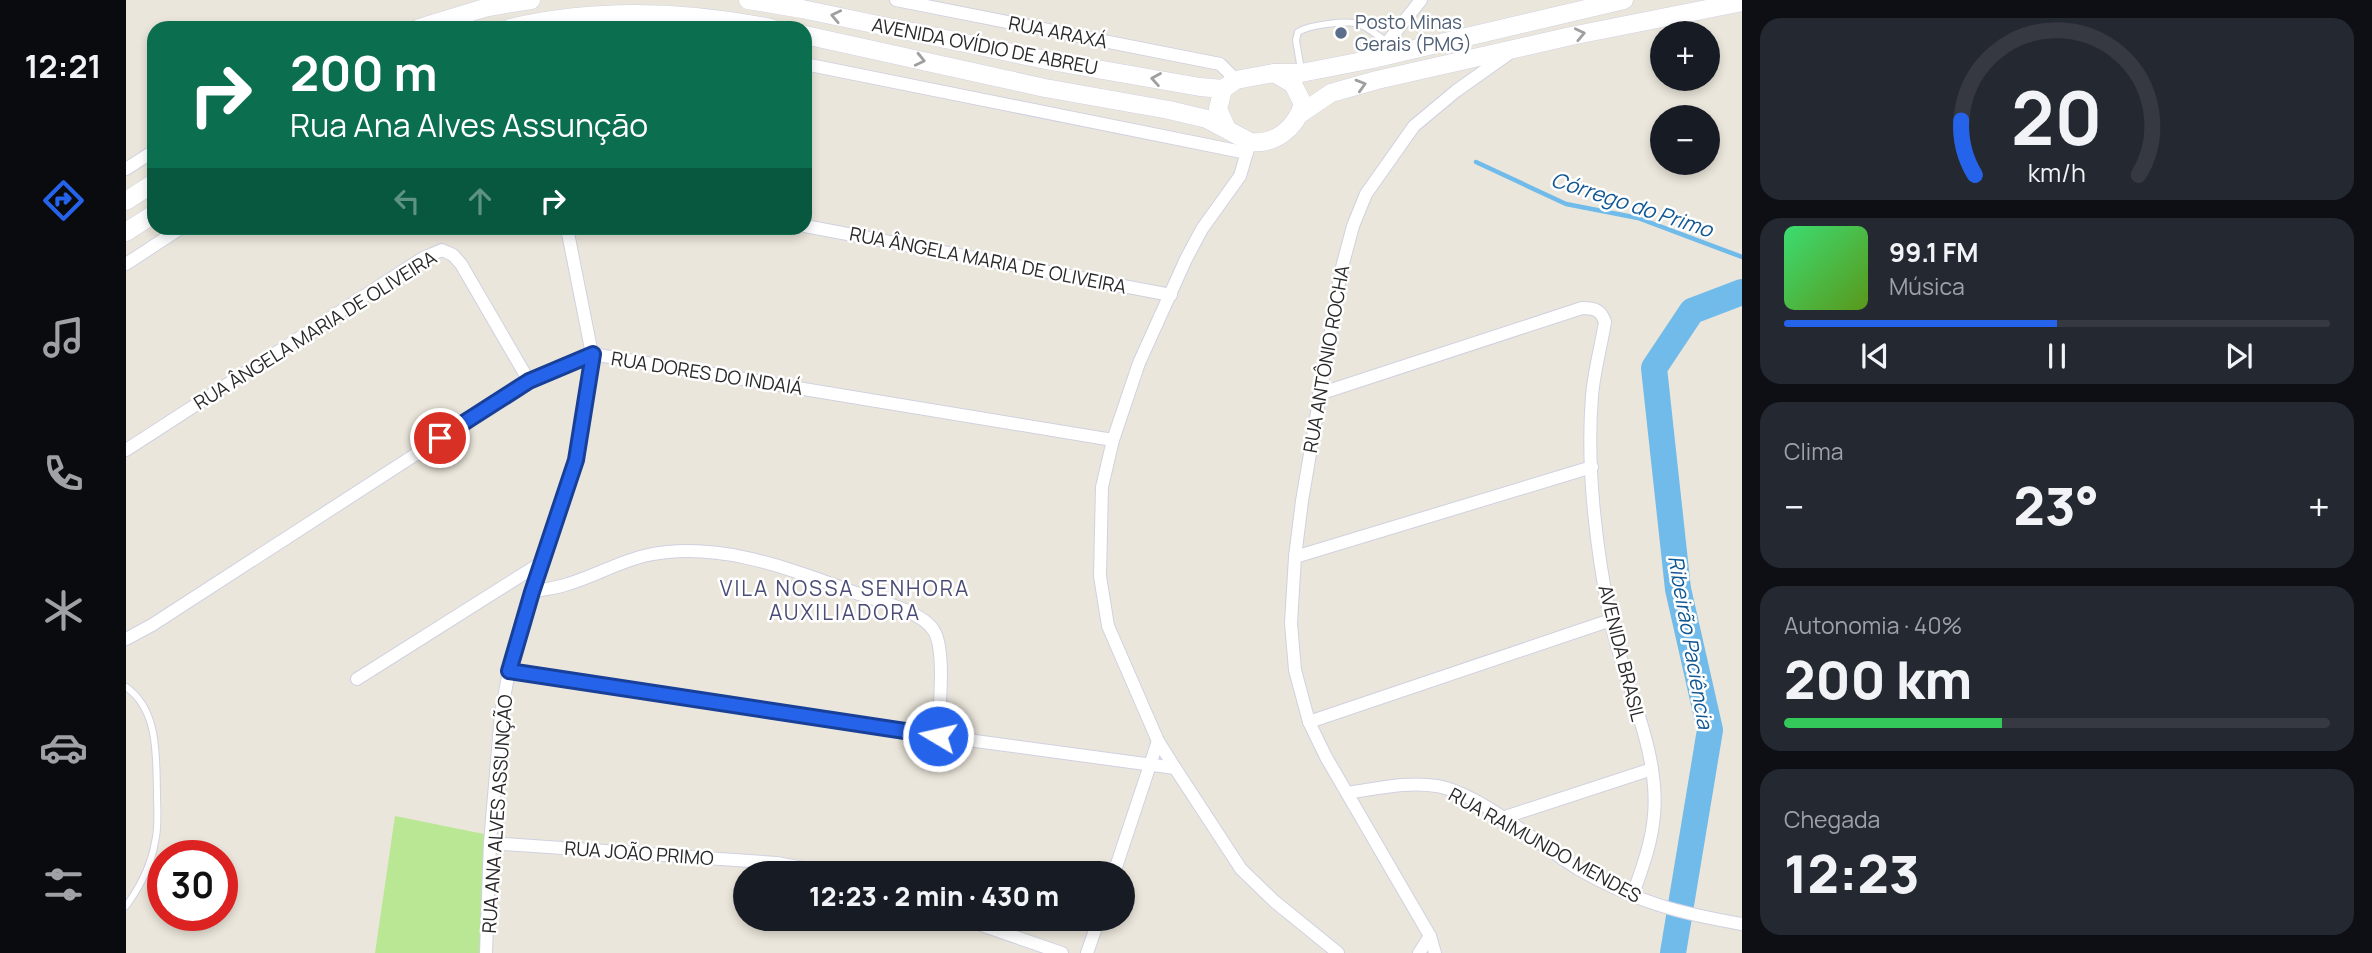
<!DOCTYPE html>
<html lang="pt">
<meta charset="utf-8">
<style>
body{margin:0;font-family:Manrope,sans-serif;background:#242831;color:#f1f3f6;height:100vh;display:flex;flex-direction:column;font-size:26px;white-space:nowrap}
*{box-sizing:border-box;margin:0}
p{font-size:23px;color:#9ea1a6}
.icon{flex:none;width:38px;height:38px;fill:none;stroke:currentColor;stroke-width:2;stroke-linecap:round;stroke-linejoin:round}
.map{position:relative;flex:1;overflow:hidden}
.sheet{display:flex;flex-direction:column;gap:18px;padding:18px;background:#0d0f14;width:630px}
.sheet>*{flex:none}
.guide{position:absolute;left:21px;top:21px;width:665px;height:214px;border-radius:21px;box-shadow:0 4px 10px #0003;background:#0b6e4f;color:#fff;overflow:hidden}
.buttons{position:absolute;left:1524px;top:21px;display:grid;gap:14px}
.buttons a{display:grid;place-items:center;width:70px;height:70px;border-radius:50%;background:#171b24;box-shadow:0 4px 10px #0003;font-size:35px}
.speed{position:absolute;left:21px;top:840px;display:flex;gap:14px;font-size:35px;font-weight:700;text-align:center}
.speed>*{display:grid;place-content:center;width:91px;height:91px;border-radius:50%;background:#171b24;box-shadow:0 4px 10px #0003;line-height:1}
.speed .limit{border:10px solid #d22;background:#fff;color:#111}
.pin{position:absolute;display:grid;place-items:center;width:60px;height:60px;color:#fff;margin:-30px;border:4px solid #fff;border-radius:50%;box-shadow:0 2px 7px #0007}
.me{position:absolute;width:77px;margin:-38px;rotate:279deg;stroke-linejoin:round;filter:drop-shadow(0 0 5px #0008)}
.turn{display:flex;align-items:center;gap:24px;height:147px;padding:0 28px;font-size:32px}
.turn .icon{width:91px;height:91px;stroke-width:2.5}
.turn b{display:block;font-size:49px;line-height:60px}
.lanes{display:flex;align-items:center;height:66px;padding:0 28px;background:#0003;justify-content:center;gap:35px;direction:ltr}
.lanes .off{opacity:.35}
.big{font-size:52px;font-weight:800;line-height:1.1}
.sheet .card{flex:1;display:flex;flex-direction:column;justify-content:center;gap:10px;min-width:0;padding:0 24px;border-radius:21px;background:#242831}
.sheet .dial{align-items:center;gap:0}
.dial svg{height:182px;overflow:visible;fill:none;stroke:#363941;stroke-width:7;stroke-linecap:round;text-anchor:middle}
.dial text{fill:#f1f3f6;stroke:none}
.song{display:flex;align-items:center;gap:21px}
.cover{width:84px;height:84px;border-radius:10px;background:linear-gradient(135deg,hsl(140 70% 55%),hsl(90 70% 35%))}
.played{height:7px;border-radius:4px;background:linear-gradient(90deg,#2563eb 50%,#363941 50%)}
.keys{display:flex;justify-content:space-around;direction:ltr}
.heat{display:flex;justify-content:space-between;align-items:center;font-size:38px;direction:ltr}
.charge{height:10px;border-radius:5px;background:linear-gradient(90deg,#34c759 40%,#363941 0)}
.trip{position:absolute;left:607px;top:861px;width:402px;height:70px;border-radius:35px;background:#171b24;box-shadow:0 4px 10px #0003;font-weight:800;line-height:70px;text-align:center}
main{display:flex;flex:1;min-height:0}
.tabs{display:flex;flex-direction:column;width:126px;justify-content:space-around;align-items:center;background:#090b0e;color:#9ea1a6}
.tabs .icon{width:49px;height:49px}
.tabs .on{color:#2563eb}
.tabs b{font-size:32px;color:#f1f3f6}
.map>svg:first-child{display:block}
.pitch{fill:#bae794}
.lines{fill:none;stroke-linecap:round;stroke-linejoin:round}
.stream{stroke:#70bbea;stroke-width:4.5}
.river{stroke:#70bbea;stroke-width:26}
.lane-casing{stroke:#d0d1e1;stroke-width:8}
.street-casing{stroke:#d0d1e1;stroke-width:14}
.secondary-casing{stroke:#d0d1e1;stroke-width:19}
.lane{stroke:#fff;stroke-width:6}
.street{stroke:#fff;stroke-width:12}
.secondary{stroke:#fff;stroke-width:18}
.oneway{stroke:#9f9f9f}
.route-casing{stroke:#184099;stroke-width:18}
.route{stroke:#2563eb;stroke-width:12}
.service-dot{fill:#5c6f8a;stroke:#fff;stroke-width:2.5}
.labels{text-anchor:middle;dominant-baseline:central;stroke-width:5;stroke-linejoin:round;paint-order:stroke}
.service-label{font-size:19px;fill:#4e5e75;stroke:#fff;text-anchor:start}
.street-label{font-size:19px;fill:#292929;stroke:#fff}
.water-label{font-size:21px;font-style:italic;fill:#115794;stroke:#fff}
.neighbourhood-label{font-size:21px;letter-spacing:2px;fill:#4b4d78;stroke:#fff}
</style>
<main>
<nav class="tabs">
<b>12:21</b>
<svg class="icon on" aria-label="directions" viewBox="0 0 24 24"><path d="M12 3l9 9-9 9-9-9zM9 14v-3h6M13 9l2 2-2 2"/></svg>
<svg class="icon" aria-label="music" viewBox="0 0 24 24"><path d="M9 18V5l10-2v13"/><circle cx="6" cy="18" r="3"/><circle cx="16" cy="16" r="3"/></svg>
<svg class="icon" aria-label="phone" viewBox="0 0 24 24"><path d="M5 4h4l2 5-3 2q2 4 5 5l2-3 5 2v4C11 20 4 13 5 4z"/></svg>
<svg class="icon" aria-label="climate" viewBox="0 0 24 24"><path d="M12 3v18M4 7l16 10M4 17L20 7"/></svg>
<svg class="icon" aria-label="car" viewBox="0 0 24 24"><path d="M5 17H2v-5l4-1 3-4h7l3 4 3 1v5h-3M9 17h6M6 11h13"/><circle cx="7" cy="17" r="2"/><circle cx="17" cy="17" r="2"/></svg>
<svg class="icon" aria-label="filters" viewBox="0 0 24 24"><path d="M4 7h16M4 17h16"/><circle cx="9" cy="7" r="2"/><circle cx="15" cy="17" r="2"/></svg>
</nav>
<div class="map">
<svg width="1616" height="953" viewBox="0 0 1616 953">
<rect width="100%" height="100%" fill="#ebe6db"/>
<!-- pitch -->
<polygon class="pitch" points="269,816 358,834 355,953 249,953"/>
<g class="lines">
<!-- stream -->
<polyline class="stream" points="1350,162 1440,204 1512,218 1616,257"/>
<!-- river -->
<polyline class="river" points="1547,953 1584,730 1552,589 1528,368 1566,311 1616,292"/>
<!-- lane casing -->
<g class="lane-casing">
<g id="lane">
<path d="M1175,70L1170,40L1172,32C1183,25 1221,20 1233,24C1243,28 1252,36 1261,42"/>
<path d="M0,687C33,710 30,757 31,793C31,809 33,827 29,842C25,866 14,887 0,906"/>
</g>
</g>
<!-- street casing -->
<g class="street-casing">
<g id="street">
<polyline points="770,0 1094,64 1110,80"/>
<polyline points="1248,59 1295,0"/>
<polyline points="679,64 1121,153"/>
<polyline points="1124,142 1114,176 1076,229 1060,259 1013,363 987,440 976,487 974,576 982,626 1032,741 1049,768 1115,869 1148,901 1212,953"/>
<polyline points="0,169 28,151"/>
<polyline points="679,226 1045,295"/>
<polyline points="0,264 55,228"/>
<path d="M1193,394L1456,308C1469,308 1475,310 1479,322C1475,347 1468,371 1466,396C1460,469 1470,547 1484,618C1497,682 1534,750 1528,815C1526,843 1515,871 1506,897"/>
<polyline points="0,450 297,258 316,250 327,255 335,264 403,381"/>
<polyline points="1169,557 1466,467"/>
<path d="M406,592C418,589 431,588 442,584C469,576 494,561 522,555C594,540 666,570 733,594C754,601 797,612 808,631C820,651 813,711 812,736"/>
<polyline points="0,639 26,625 403,381 466,354 987,440"/>
<polyline points="383,671 812,736 1049,768"/>
<polyline points="231,679 418,561"/>
<polyline points="1183,722 1485,620"/>
<path d="M1221,793C1250,789 1281,781 1311,786C1355,794 1414,846 1454,870C1511,902 1552,913 1616,924"/>
<polyline points="1376,818 1526,769"/>
<polyline points="364,843 651,863 703,873"/>
<polyline points="988,873 1032,741"/>
<polyline points="838,919 936,953"/>
<polyline points="360,953 364,843 375,714 383,671 406,592 450,460 466,354 441,228"/>
<polyline points="961,953 973,919"/>
<polyline points="1293,953 1304,936"/>
<polyline points="1309,953 1304,936 1200,757 1183,722 1169,670 1165,623 1169,557 1176,501 1215,271 1227,226 1240,194 1288,126 1330,91 1385,52"/>
</g>
</g>
<!-- secondary casing -->
<g class="secondary-casing">
<g id="secondary">
<polyline points="622,0 676,9 925,61 1074,87 1097,89"/>
<polyline points="293,28 362,7 405,0"/>
<path d="M384,28C469,8 559,11 645,28"/>
<path d="M679,35L919,88L1043,110L1081,119L1124,142C1149,145 1170,128 1177,104L1167,84L1148,73"/>
<polyline points="1174,114 1205,93 1251,80 1445,36 1616,2"/>
<polyline points="1101,129 1092,109 1097,89 1110,80 1148,73 1175,73 1247,59 1498,0"/>
<polyline points="0,201 28,183"/>
<polyline points="0,232 28,214"/>
</g>
</g>
<!-- lane -->
<use href="#lane" class="lane"/>
<!-- street -->
<use href="#street" class="street"/>
<!-- secondary -->
<use href="#secondary" class="secondary"/>
</g>
<!-- one-way arrows -->
<defs><path id="oneway-chevron" d="M-2-3.5L2.5 0L-2 3.5" fill="none" stroke-width="1.6" stroke-linecap="round" stroke-linejoin="round" transform="scale(1.75)"/></defs>
<g class="oneway">
<use href="#oneway-chevron" transform="translate(710 16) rotate(-168)"/>
<use href="#oneway-chevron" transform="translate(1454 34) rotate(-12)"/>
<use href="#oneway-chevron" transform="translate(794 60) rotate(13)"/>
<use href="#oneway-chevron" transform="translate(1030 79) rotate(-170)"/>
<use href="#oneway-chevron" transform="translate(1235 85) rotate(-16)"/>
</g>
<g class="lines">
<!-- route casing -->
<g class="route-casing">
<polyline id="route" points="314,438 403,381 467,354 450,460 406,592 383,671 812,736"/>
</g>
<!-- route -->
<use href="#route" class="route"/>
</g>
<!-- markers -->
<circle class="service-dot" cx="1215" cy="33" r="7"/>
<g class="labels">
<!-- service labels -->
<g class="service-label">
<text x="1229" y="22">Posto Minas<tspan x="1229" dy="22">Gerais (PMG)</tspan></text>
</g>
<!-- street labels -->
<g class="street-label">
<text transform="translate(932 32) rotate(11)">RUA ARAXÁ</text>
<text transform="translate(859 46) rotate(11)">AVENIDA OVÍDIO DE ABREU</text>
<text transform="translate(862 260) rotate(11)">RUA ÂNGELA MARIA DE OLIVEIRA</text>
<text transform="translate(189 330) rotate(-32)">RUA ÂNGELA MARIA DE OLIVEIRA</text>
<text transform="translate(1200 359) rotate(-80)">RUA ANTÔNIO ROCHA</text>
<text transform="translate(581 373) rotate(9)">RUA DORES DO INDAIÁ</text>
<text transform="translate(1496 653) rotate(76)">AVENIDA BRASIL</text>
<text transform="translate(371 814) rotate(-86)">RUA ANA ALVES ASSUNÇÃO</text>
<text transform="translate(1419 845) rotate(29)">RUA RAIMUNDO MENDES</text>
<text transform="translate(513 853) rotate(4)">RUA JOÃO PRIMO</text>
</g>
<!-- water labels -->
<g class="water-label">
<text transform="translate(1506 204) rotate(18)">Córrego do Primo</text>
<text transform="translate(1565 642) rotate(80)">Ribeirão Paciência</text>
</g>
<!-- neighbourhood labels -->
<g class="neighbourhood-label">
<text x="719" y="588">VILA NOSSA SENHORA<tspan x="719" dy="24">AUXILIADORA</tspan></text>
</g>
</g>
</svg>
<div class="buttons">
<a>+</a>
<a>−</a>
</div>
<div class="speed"><div class="limit">30</div></div>
<div class="pin" style="left:314px;top:438px;background:#d93025"><svg class="icon" aria-label="arrive" viewBox="0 0 24 24"><path d="M6 21V4h12l-3 4 3 4H6"/></svg></div>
<svg class="me" style="left:812px;top:736px" viewBox="-20 -20 40 40"><circle r="17" fill="#2563eb" stroke="#fff" stroke-width="3"/><path d="M0-11L8 9 0 5-8 9z" fill="#fff"/></svg>
<div class="trip">12:23 · 2 min · 430 m</div>
<div class="guide">
<div class="turn"><svg class="icon" aria-label="right" viewBox="0 0 24 24"><path d="M7 20v-9h11M14 6l5 5-5 5"/></svg><div><b>200 m</b>Rua Ana Alves Assunção</div></div>
<div class="lanes"><svg class="icon off" aria-label="left" viewBox="0 0 24 24"><path d="M17 20v-9H6M10 6l-5 5 5 5"/></svg><svg class="icon off" aria-label="ahead" viewBox="0 0 24 24"><path d="M12 20V5M6 11l6-6 6 6"/></svg><svg class="icon" aria-label="right" viewBox="0 0 24 24"><path d="M7 20v-9h11M14 6l5 5-5 5"/></svg></div>
</div>
</div>
<section class="sheet">
<div class="card dial"><svg viewBox="0 0 100 80">
<path d="M14 69A42 42 0 1 1 86 69"/>
<path d="M14 69A42 42 0 0 1 8 45" stroke="#2563eb"/>
<text x="50" y="56" font-size="32" font-weight="700">20</text>
<text x="50" y="72" font-size="11">km/h</text>
</svg></div>
<div class="card">
<div class="song"><i class="cover"></i><div><b>99.1 FM</b><p>Música</p></div></div>
<div class="played"></div>
<div class="keys"><svg class="icon" aria-label="previous" viewBox="0 0 24 24"><path d="M18 5L8 12l10 7zM5 5v14"/></svg><svg class="icon" aria-label="pause" viewBox="0 0 24 24"><path d="M8 5v14M16 5v14"/></svg><svg class="icon" aria-label="next" viewBox="0 0 24 24"><path d="M6 5l10 7-10 7zM19 5v14"/></svg></div>
</div>
<div class="card"><p>Clima</p>
<div class="heat"><a>−</a><b class="big">23°</b><a>+</a></div>
</div>
<div class="card"><p>Autonomia · 40%</p><b class="big">200 km</b><div class="charge"></div></div>
<div class="card"><p>Chegada</p><b class="big">12:23</b></div>
</section>
</main>
